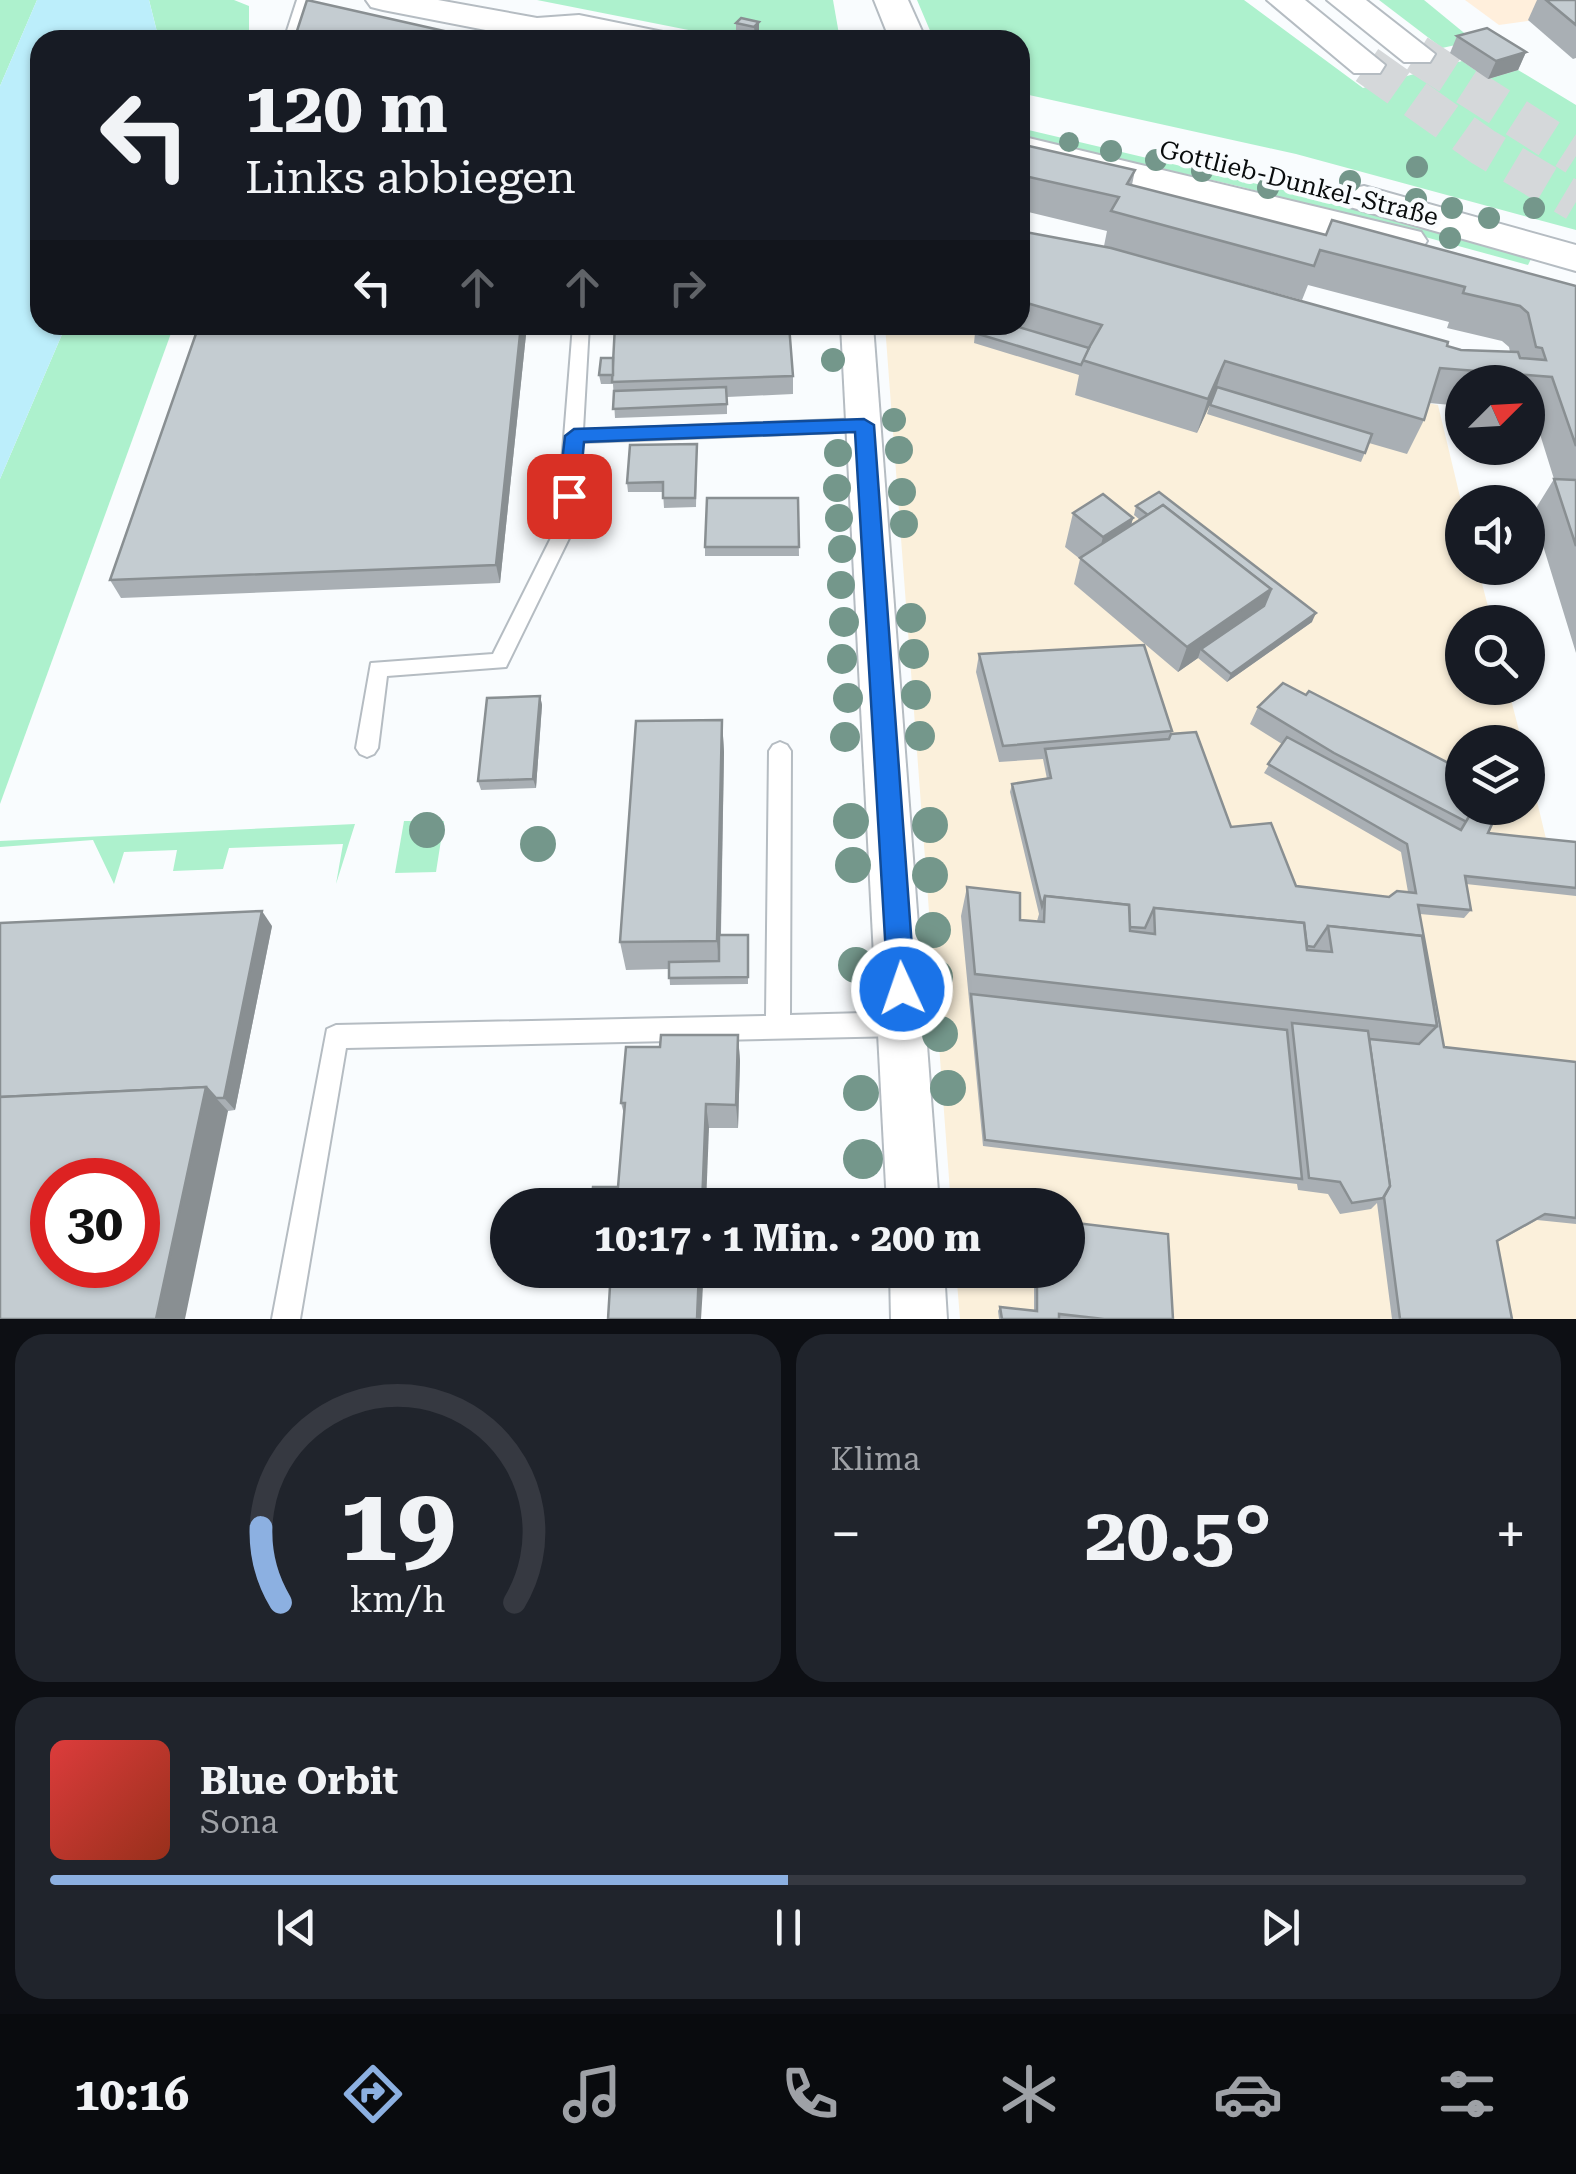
<!DOCTYPE html>
<html lang="de">
<meta charset="utf-8">
<style>
body{margin:0;font-family:"Roboto Serif",serif;background:#20242c;color:#f1f3f6;height:100vh;display:flex;flex-direction:column;font-size:38px;white-space:nowrap}
*{box-sizing:border-box;margin:0}
p{font-size:32px;color:#9ea1a6}
.icon{flex:none;width:55px;height:55px;fill:none;stroke:currentColor;stroke-width:2;stroke-linecap:round;stroke-linejoin:round}
.map{position:relative;height:1319px;overflow:hidden}
.panel{display:flex;flex-direction:column;gap:15px;padding:15px;background:#0d0f14;flex:1}
.panel>*{flex:none}
.hud{position:absolute;left:30px;top:30px;width:1000px;height:305px;border-radius:30px;box-shadow:0 2px 8px #0004;background:#171b24;color:#f1f3f6;overflow:hidden}
.needle{width:65px;rotate:66deg}
.controls{position:absolute;left:1445px;top:365px;display:grid;gap:20px}
.controls a{display:grid;place-items:center;width:100px;height:100px;border-radius:50%;background:#171b24;box-shadow:0 2px 8px #0004;font-size:50px}
.speed{position:absolute;left:30px;top:1158px;display:flex;gap:20px;font-size:50px;font-weight:700;text-align:center}
.speed>*{display:grid;place-content:center;width:130px;height:130px;border-radius:50%;background:#171b24;box-shadow:0 2px 8px #0004;line-height:1}
.speed .limit{border:15px solid #d22;background:#fff;color:#111}
.pin{position:absolute;display:grid;place-items:center;width:85px;height:85px;color:#fff;margin:-42px;border-radius:20px;box-shadow:0 5px 15px #0006}
.me{position:absolute;width:110px;margin:-55px;rotate:357deg;stroke-linejoin:round;filter:drop-shadow(0 0 8px #0008)}
.turn{display:flex;align-items:center;gap:35px;height:210px;padding:0 50px;font-size:45px}
.turn .icon{width:130px;height:130px;stroke-width:2.5}
.turn b{display:block;font-size:70px;line-height:85px}
.lanes{display:flex;align-items:center;height:95px;padding:0 50px;background:#0003;justify-content:center;gap:50px;direction:ltr}
.lanes .off{opacity:.35}
.big{font-size:75px;font-weight:700;line-height:1.1}
.panel .tile{flex:1;display:flex;flex-direction:column;justify-content:center;gap:15px;min-width:0;padding:0 35px;border-radius:30px;background:#20242c}
.panel .dial{align-items:center;gap:0}
.dial svg{height:260px;overflow:visible;fill:none;stroke:#363941;stroke-width:7;stroke-linecap:round;text-anchor:middle}
.dial text{fill:#f1f3f6;stroke:none}
.song{display:flex;align-items:center;gap:30px}
.cover{width:120px;height:120px;border-radius:15px;background:linear-gradient(135deg,hsl(0 70% 55%),hsl(10 70% 35%))}
.played{height:10px;border-radius:5px;background:linear-gradient(90deg,#8cb0e1 50%,#363941 50%)}
.keys{display:flex;justify-content:space-around;direction:ltr}
.heat{display:flex;justify-content:space-between;align-items:center;font-size:55px;direction:ltr}
.panel .tiles{flex:1;display:grid;gap:15px;grid-template-columns:1fr 1fr}
.tile:last-child{grid-column:span 2}
.trip{position:absolute;left:490px;top:1188px;width:595px;height:100px;border-radius:50px;background:#171b24;box-shadow:0 2px 8px #0004;font-weight:700;line-height:100px;text-align:center}
.dock{display:flex;height:160px;justify-content:space-around;align-items:center;background:#090b0e;color:#9ea1a6}
.dock .icon{width:70px;height:70px}
.dock .current{color:#8cb0e1}
.dock b{font-size:45px;color:#f1f3f6}
.map>svg:first-child{display:block}
.commercial{fill:#fbf0db}
.education{fill:#ffefdc}
.green{fill:#adf1cd}
.water{fill:#bceefb}
.lines{fill:none;stroke-linecap:round;stroke-linejoin:round}
.highway-tunnel{stroke:#d5d8da;stroke-width:39;stroke-dasharray:39 20;stroke-linecap:butt}
.lane-casing{stroke:#b5bcc2;stroke-width:4}
.street-casing{stroke:#b5bcc2;stroke-width:4}
.secondary-casing{stroke:#b5bcc2;stroke-width:4}
.highway-casing{stroke:#b5bcc2;stroke-width:4}
.lane{fill:#fff;fill-rule:evenodd}
.street{fill:#fff;fill-rule:evenodd}
.secondary{fill:#fff;fill-rule:evenodd}
.highway{fill:#fff;fill-rule:evenodd}
.tree{fill:#74978b}
.wall{fill:#a9afb4}
.shaded-wall{fill:#898f92}
.building{fill:#c4ccd1;stroke:#898f92;stroke-width:2.5;fill-rule:evenodd}
.route{fill:#1a73e8;stroke:#114b97;stroke-width:2.5}
.labels{text-anchor:middle;dominant-baseline:central;stroke-width:9;stroke-linejoin:round;paint-order:stroke}
.far-street-label{font-size:25px;fill:#090c0d;stroke:#f9fcfe}
</style>
<div class="map">
<svg width="1576" height="1319" viewBox="0 0 1576 1319">
<rect width="100%" height="100%" fill="#f9fcfe"/>
<!-- commercial -->
<polygon class="commercial" points="885,325 1020,325 1438,405 1462,505 1462,568 1478,568 1492,622 1462,622 1462,688 1508,688 1522,742 1462,742 1462,808 1528,808 1528,764 1548,847 1576,851 1576,1319 960,1319 956,1270 1068,1270 1068,1205 951,1205"/>
<!-- education -->
<polygon class="education" points="1465,0 1567,0 1576,14 1499,25"/>
<!-- green -->
<g class="green">
<polygon points="0,0 37,0 0,86"/>
<polygon points="149,0 234,0 249,6 249,40 159,40"/>
<polygon points="537,0 833,0 840,40 739,40"/>
<polygon points="917,0 1244,0 1363,88 1462,61 1488,79 1518,70 1576,105 1576,230 1296,154 1020,93 1020,40 934,40"/>
<polygon points="1379,0 1424,0 1474,41 1442,48"/>
<polygon points="1020,128 1363,209 1532,257 1528,265 1242,187 1020,136"/>
<polygon points="66,325 174,325 0,804 0,479"/>
<polygon points="404,821 444,821 436,872 395,873"/>
<polygon points="355,824 336,884 343,844 229,848 223,869 173,871 177,850 124,852 114,884 93,840 0,847 0,841"/>
</g>
<!-- water -->
<polygon class="water" points="37,0 149,0 159,40 40,40 40,325 66,325 0,479 0,86"/>
<g class="lines">
<!-- highway-tunnel -->
<g class="highway-tunnel">
<polyline points="1417,54 1576,156"/>
<polyline points="1367,65 1483,147 1576,202"/>
</g>
<!-- lane casing -->
<g class="lane-casing">
<g id="lane">
<polygon points="297,0 309,0 296,40 284,40"/>
<polygon points="573,325 589,325 583,430 864,419 873,425 864,431 582,442 575,526 506,667 387,676 378,748 374,754 367,757 360,754 356,748 371,663 493,654 557,526"/>
<polygon points="780,742 787,745 791,751 790,1015 902,1012 911,1016 914,1024 911,1032 902,1036 346,1048 300,1319 272,1319 327,1029 336,1025 766,1016 769,751 773,745"/>
</g>
</g>
<!-- street casing -->
<g class="street-casing">
<g id="street">
<polygon points="841,325 873,325 939,1205 887,1205"/>
<polygon points="890,1270 944,1270 947,1319 891,1319"/>
</g>
</g>
<!-- secondary casing -->
<g class="secondary-casing">
<g id="secondary">
<polygon points="366,0 438,0 537,18 579,15 663,32 668,40 537,40 383,10 371,7"/>
<polygon points="874,0 908,0 926,40 890,40"/>
<polygon points="1020,136 1421,232 1427,241 1421,250 1406,254 1020,160"/>
<polygon points="1364,186 1576,245 1576,271 1350,207 1344,198 1350,189"/>
</g>
</g>
<!-- highway casing -->
<g class="highway-casing">
<g id="highway">
<polygon points="1267,0 1305,0 1385,65 1380,73 1354,73"/>
<polygon points="1327,0 1366,0 1435,54 1430,62 1404,62"/>
</g>
</g>
<!-- lane -->
<use href="#lane" class="lane"/>
<!-- street -->
<use href="#street" class="street"/>
<!-- secondary -->
<use href="#secondary" class="secondary"/>
<!-- highway -->
<use href="#highway" class="highway"/>
</g>
<!-- trees -->
<g class="tree">
<circle cx="1069" cy="142" r="10"/>
<circle cx="1111" cy="151" r="11"/>
<circle cx="1156" cy="160" r="11"/>
<circle cx="1417" cy="167" r="11"/>
<circle cx="1202" cy="171" r="11"/>
<circle cx="1350" cy="181" r="11"/>
<circle cx="1268" cy="188" r="11"/>
<circle cx="1416" cy="199" r="11"/>
<circle cx="1452" cy="208" r="11"/>
<circle cx="1534" cy="208" r="11"/>
<circle cx="1489" cy="218" r="11"/>
<circle cx="1450" cy="238" r="11"/>
<circle cx="833" cy="360" r="12"/>
<circle cx="894" cy="420" r="12"/>
<circle cx="899" cy="450" r="14"/>
<circle cx="838" cy="453" r="14"/>
<circle cx="837" cy="488" r="14"/>
<circle cx="902" cy="492" r="14"/>
<circle cx="839" cy="518" r="14"/>
<circle cx="904" cy="524" r="14"/>
<circle cx="842" cy="549" r="14"/>
<circle cx="841" cy="585" r="14"/>
<circle cx="911" cy="618" r="15"/>
<circle cx="844" cy="622" r="15"/>
<circle cx="914" cy="654" r="15"/>
<circle cx="842" cy="659" r="15"/>
<circle cx="916" cy="695" r="15"/>
<circle cx="848" cy="698" r="15"/>
<circle cx="920" cy="736" r="15"/>
<circle cx="845" cy="737" r="15"/>
<circle cx="851" cy="821" r="18"/>
<circle cx="930" cy="825" r="18"/>
<circle cx="427" cy="830" r="18"/>
<circle cx="538" cy="844" r="18"/>
<circle cx="853" cy="865" r="18"/>
<circle cx="930" cy="875" r="18"/>
<circle cx="933" cy="930" r="18"/>
<circle cx="856" cy="965" r="18"/>
<circle cx="935" cy="977" r="18"/>
<circle cx="940" cy="1034" r="18"/>
<circle cx="948" cy="1088" r="18"/>
<circle cx="861" cy="1093" r="18"/>
<circle cx="863" cy="1159" r="20"/>
</g>
<!-- wall -->
<g class="wall">
<polygon points="1537,0 1576,0 1576,58 1573,59 1528,20"/>
<polygon points="759,22 759,31 755,36 736,32 736,23"/>
<polygon points="1457,36 1526,52 1518,70 1488,79 1450,53"/>
<polygon points="1020,144 1135,170 1132,185 1326,235 1576,286 1576,653 1533,513 1554,479 1533,412 1528,411 1528,382 1462,382 1462,406 1429,403 1424,420 1407,454 1369,443 1361,462 1207,414 1211,401 1197,433 1075,395 1079,375 974,343 975,333 980,325 1020,325 1020,231 1461,350 1510,352 1509,347 1502,341 1447,328 1449,322 1308,285 1302,300 1104,246 1107,231 1020,210"/>
<polygon points="199,325 527,325 500,583 121,598 110,580"/>
<polygon points="613,358 793,376 793,394 727,397 727,414 615,418 613,384 601,384 599,375"/>
<polygon points="697,454 696,507 664,508 663,492 628,492 627,483"/>
<polygon points="798,498 799,556 705,556 705,547"/>
<polygon points="1136,506 1312,622 1227,682 1198,658 1178,672 1074,584 1080,559 1065,547 1073,513 1133,518 1131,526 1140,520 1134,515"/>
<polygon points="979,654 1172,731 1171,734 1231,827 1296,886 1389,897 1408,892 1401,852 1264,773 1282,744 1250,724 1258,707 1488,833 1576,842 1576,896 1466,884 1471,910 1464,918 1420,914 1444,1047 1576,1062 1576,1224 1537,1220 1497,1242 1512,1319 1392,1319 1377,1203 1371,1209 1340,1214 1328,1194 1298,1190 1297,1184 983,1146 961,916 967,887 1020,920 1037,921 1039,914 1010,792 1012,784 1047,779 1043,759 999,762 976,672"/>
<polygon points="540,696 542,705 536,788 481,790 478,781"/>
<polygon points="722,720 724,752 721,935 748,935 748,984 670,985 669,969 626,970 620,942"/>
<polygon points="272,926 235,1110 228,1111 0,1319"/>
<polygon points="738,1035 740,1061 738,1128 709,1128 618,1187 624,1114 621,1103 660,1047"/>
<polygon points="1034,1270 1068,1270 1173,1319 999,1319 998,1311 1000,1307 1034,1310"/>
</g>
<!-- shaded-wall -->
<g class="shaded-wall">
<polygon points="759,22 759,31 755,36 754,27"/>
<polygon points="1526,52 1518,70 1488,79 1496,61"/>
<polygon points="521,325 527,325 500,583 496,565"/>
<polygon points="1225,361 1214,396 1197,433 1208,399"/>
<polygon points="1133,518 1126,543 1134,545 1094,571 1103,537"/>
<polygon points="1271,589 1260,615 1201,649 1198,658 1178,672 1187,647"/>
<polygon points="1316,613 1312,622 1227,682 1231,674"/>
<polygon points="540,696 542,705 536,788 533,779"/>
<polygon points="722,720 724,752 720,969 717,941"/>
<polygon points="262,911 272,926 235,1110 224,1098"/>
<polygon points="738,1035 740,1061 738,1128 736,1105"/>
<polygon points="206,1087 228,1111 185,1319 156,1319"/>
<polygon points="706,1104 709,1128 706,1205 702,1205"/>
<polygon points="699,1270 704,1270 701,1319 697,1319"/>
</g>
<!-- building -->
<g class="building">
<polygon points="307,0 484,40 294,40"/>
<polygon points="1546,0 1576,0 1576,25"/>
<polygon points="741,18 759,22 754,27 736,23"/>
<polygon points="1487,28 1526,52 1496,61 1457,36"/>
<polygon points="1020,144 1135,170 1127,184 1326,235 1332,220 1576,286 1576,446 1552,377 1440,368 1424,420 1225,361 1208,399 1082,360 1102,325 1020,301 1020,231 1111,248 1448,342 1447,346 1461,350 1518,352 1520,358 1546,360 1542,348 1536,347 1528,313 1520,306 1463,293 1465,287 1320,250 1314,266 1111,211 1119,197 1020,175"/>
<polygon points="199,325 521,325 496,565 110,580"/>
<polygon points="615,325 789,325 793,376 612,382"/>
<polygon points="980,325 1012,325 1089,348 1081,365 975,333"/>
<polygon points="601,358 613,358 613,375 599,375"/>
<polygon points="726,387 727,404 613,409 614,391"/>
<polygon points="1217,387 1372,434 1365,453 1210,405"/>
<polygon points="697,444 695,498 663,498 663,482 627,483 630,445"/>
<polygon points="1554,479 1576,480 1576,546"/>
<polygon points="1159,492 1316,613 1231,674 1201,649 1264,606 1271,589 1163,505 1148,515 1136,506"/>
<polygon points="1103,494 1133,518 1103,537 1073,513"/>
<polygon points="707,498 798,498 799,547 705,547"/>
<polygon points="1163,505 1271,589 1187,647 1080,558"/>
<polygon points="1144,645 1172,731 1003,746 979,654"/>
<polygon points="1283,683 1306,695 1309,691 1462,770 1462,808 1474,808 1467,822 1334,753 1258,707"/>
<polygon points="540,696 533,779 478,781 487,698"/>
<polygon points="722,720 717,941 620,942 636,721"/>
<polygon points="1196,732 1231,827 1271,823 1296,886 1389,897 1397,891 1416,893 1407,844 1268,764 1287,737 1461,830 1474,808 1487,808 1497,813 1488,833 1576,842 1576,888 1465,876 1471,910 1418,905 1444,1047 1576,1062 1576,1218 1545,1214 1497,1241 1512,1319 1400,1319 1384,1197 1390,1186 1369,1039 1419,1044 1437,1026 1422,936 1328,926 1314,947 1307,946 1304,923 1154,908 1145,928 1130,927 1129,905 1045,896 1042,906 1012,784 1051,778 1045,749 1169,739 1171,734"/>
<polygon points="967,887 1020,893 1020,920 1044,922 1045,896 1129,905 1130,931 1155,934 1154,908 1304,923 1307,950 1332,952 1328,926 1422,936 1437,1026 975,974"/>
<polygon points="262,911 224,1098 216,1098 206,1087 0,1097 0,923"/>
<polygon points="719,935 748,935 748,977 669,978 669,962 719,961"/>
<polygon points="971,994 1287,1030 1302,1179 985,1140"/>
<polygon points="1292,1023 1368,1031 1390,1186 1383,1198 1352,1203 1340,1182 1309,1178"/>
<polygon points="661,1035 738,1035 736,1105 706,1104 702,1205 591,1205 593,1187 618,1187 625,1103 621,1103 626,1047 660,1047"/>
<path d="M206,1087L156,1319H0V1097ZM52,1180H138V1265H52Z"/>
<polygon points="1068,1222 1168,1234 1173,1319 1104,1319 1059,1314 1059,1319 1002,1319 1000,1307 1037,1311 1037,1270 1068,1270"/>
<polygon points="611,1270 699,1270 697,1319 608,1319"/>
</g>
<!-- route -->
<polygon class="route" points="864,419 874,425 915,989 911,998 902,1002 892,998 888,989 855,432 584,442 579,496 569,503 558,496 565,436 574,429"/>
<g class="labels">
<!-- far-street labels -->
<g class="far-street-label">
<text transform="translate(1299 183) rotate(14)">Gottlieb-Dunkel-Straße</text>
</g>
</g>
</svg>
<div class="controls">
<a><svg class="needle" viewBox="-14 -14 28 28"><path d="M0-13l5 13h-10z" fill="#e53935"/><path d="M0 13l5-13h-10z" fill="#9ea1a6"/></svg></a>
<a><svg class="icon" aria-label="sound" viewBox="0 0 24 24"><path d="M4 9h4l5-4v14l-5-4H4zM17 9q2 3 0 6"/></svg></a>
<a><svg class="icon" aria-label="search" viewBox="0 0 24 24"><circle cx="10" cy="10" r="6"/><path d="M15 15l6 6"/></svg></a>
<a><svg class="icon" aria-label="layers" viewBox="0 0 24 24"><path d="M12 4l9 5-9 5-9-5zM3 14l9 5 9-5"/></svg></a>
</div>
<div class="speed"><div class="limit">30</div></div>
<div class="pin" style="left:569px;top:496px;background:#d93025"><svg class="icon" aria-label="arrive" viewBox="0 0 24 24"><path d="M6 21V4h12l-3 4 3 4H6"/></svg></div>
<svg class="me" style="left:902px;top:989px" viewBox="-20 -20 40 40"><circle r="17" fill="#1a73e8" stroke="#fff" stroke-width="3"/><path d="M0-11L8 9 0 5-8 9z" fill="#fff"/></svg>
<div class="trip">10:17 · 1 Min. · 200 m</div>
<div class="hud">
<div class="turn"><svg class="icon" aria-label="left" viewBox="0 0 24 24"><path d="M17 20v-9H6M10 6l-5 5 5 5"/></svg><div><b>120 m</b>Links abbiegen</div></div>
<div class="lanes"><svg class="icon" aria-label="left" viewBox="0 0 24 24"><path d="M17 20v-9H6M10 6l-5 5 5 5"/></svg><svg class="icon off" aria-label="ahead" viewBox="0 0 24 24"><path d="M12 20V5M6 11l6-6 6 6"/></svg><svg class="icon off" aria-label="ahead" viewBox="0 0 24 24"><path d="M12 20V5M6 11l6-6 6 6"/></svg><svg class="icon off" aria-label="right" viewBox="0 0 24 24"><path d="M7 20v-9h11M14 6l5 5-5 5"/></svg></div>
</div>
</div>
<section class="panel">
<div class="tiles">
<div class="tile dial"><svg viewBox="0 0 100 80">
<path d="M14 69A42 42 0 1 1 86 69"/>
<path d="M14 69A42 42 0 0 1 8 46" stroke="#8cb0e1"/>
<text x="50" y="56" font-size="32" font-weight="700">19</text>
<text x="50" y="72" font-size="11">km/h</text>
</svg></div>
<div class="tile"><p>Klima</p>
<div class="heat"><a>−</a><b class="big">20.5°</b><a>+</a></div>
</div>
<div class="tile">
<div class="song"><i class="cover"></i><div><b>Blue Orbit</b><p>Sona</p></div></div>
<div class="played"></div>
<div class="keys"><svg class="icon" aria-label="previous" viewBox="0 0 24 24"><path d="M18 5L8 12l10 7zM5 5v14"/></svg><svg class="icon" aria-label="pause" viewBox="0 0 24 24"><path d="M8 5v14M16 5v14"/></svg><svg class="icon" aria-label="next" viewBox="0 0 24 24"><path d="M6 5l10 7-10 7zM19 5v14"/></svg></div>
</div>
</div>
</section>
<nav class="dock">
<b>10:16</b>
<svg class="icon current" aria-label="directions" viewBox="0 0 24 24"><path d="M12 3l9 9-9 9-9-9zM9 14v-3h6M13 9l2 2-2 2"/></svg>
<svg class="icon" aria-label="music" viewBox="0 0 24 24"><path d="M9 18V5l10-2v13"/><circle cx="6" cy="18" r="3"/><circle cx="16" cy="16" r="3"/></svg>
<svg class="icon" aria-label="phone" viewBox="0 0 24 24"><path d="M5 4h4l2 5-3 2q2 4 5 5l2-3 5 2v4C11 20 4 13 5 4z"/></svg>
<svg class="icon" aria-label="climate" viewBox="0 0 24 24"><path d="M12 3v18M4 7l16 10M4 17L20 7"/></svg>
<svg class="icon" aria-label="car" viewBox="0 0 24 24"><path d="M5 17H2v-5l4-1 3-4h7l3 4 3 1v5h-3M9 17h6M6 11h13"/><circle cx="7" cy="17" r="2"/><circle cx="17" cy="17" r="2"/></svg>
<svg class="icon" aria-label="filters" viewBox="0 0 24 24"><path d="M4 7h16M4 17h16"/><circle cx="9" cy="7" r="2"/><circle cx="15" cy="17" r="2"/></svg>
</nav>
